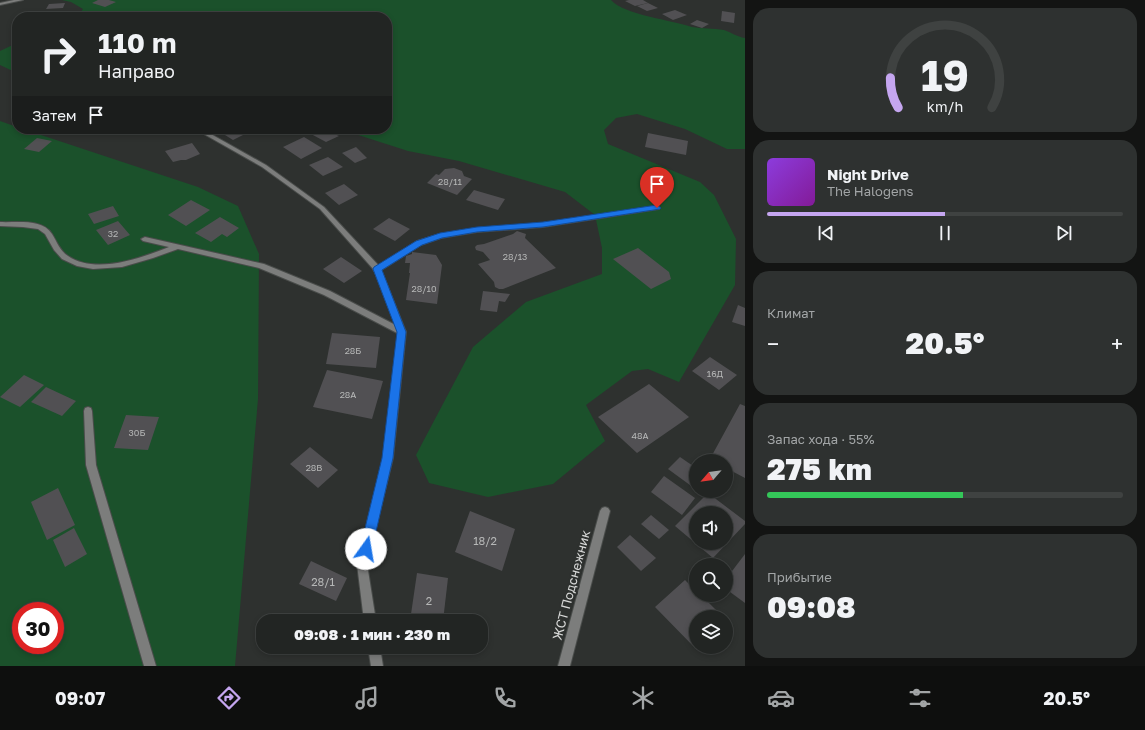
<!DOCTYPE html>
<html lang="ru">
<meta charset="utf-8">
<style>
body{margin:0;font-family:"Golos Text",sans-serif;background:#2e3130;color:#f1f3f6;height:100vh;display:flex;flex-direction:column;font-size:15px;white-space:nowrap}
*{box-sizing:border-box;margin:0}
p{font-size:13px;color:#a2a5a6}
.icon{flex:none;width:22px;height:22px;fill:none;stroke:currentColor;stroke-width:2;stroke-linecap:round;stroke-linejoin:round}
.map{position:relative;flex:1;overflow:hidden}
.panel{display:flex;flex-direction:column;gap:8px;padding:8px;background:#131413;width:400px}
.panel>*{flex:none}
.hud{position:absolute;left:12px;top:12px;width:380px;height:122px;border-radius:16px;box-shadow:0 2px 6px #0003,0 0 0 1px #3f4241;background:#222523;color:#f1f3f6;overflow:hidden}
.needle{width:26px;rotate:242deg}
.tools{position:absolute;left:689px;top:454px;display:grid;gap:8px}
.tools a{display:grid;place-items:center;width:44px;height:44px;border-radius:50%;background:#222523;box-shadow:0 2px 6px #0003,0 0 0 1px #3f4241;font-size:20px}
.speed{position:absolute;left:12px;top:602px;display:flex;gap:8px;font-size:20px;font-weight:700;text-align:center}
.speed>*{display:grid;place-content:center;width:52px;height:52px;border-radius:50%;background:#222523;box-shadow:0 2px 6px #0003,0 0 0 1px #3f4241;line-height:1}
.speed .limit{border:6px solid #d22;background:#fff;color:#111}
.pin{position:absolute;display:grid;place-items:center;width:34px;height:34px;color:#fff;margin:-41px -17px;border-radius:50% 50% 50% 0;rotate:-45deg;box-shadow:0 0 4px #0007}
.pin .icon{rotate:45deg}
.me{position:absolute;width:44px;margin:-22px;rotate:13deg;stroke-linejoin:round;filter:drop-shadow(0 0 3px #0008)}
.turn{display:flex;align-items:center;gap:14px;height:84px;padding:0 20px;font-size:18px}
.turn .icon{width:52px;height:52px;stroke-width:2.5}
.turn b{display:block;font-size:28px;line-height:34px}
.then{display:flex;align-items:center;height:38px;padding:0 20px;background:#0003;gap:8px;font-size:15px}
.big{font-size:30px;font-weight:800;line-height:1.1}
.panel .tile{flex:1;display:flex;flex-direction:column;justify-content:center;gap:6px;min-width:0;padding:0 14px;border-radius:16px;background:#2e3130}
.panel .dial{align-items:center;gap:0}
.dial svg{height:104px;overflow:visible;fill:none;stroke:#3f4241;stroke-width:7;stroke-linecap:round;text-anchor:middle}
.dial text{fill:#f1f3f6;stroke:none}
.song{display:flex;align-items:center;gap:12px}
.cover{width:48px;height:48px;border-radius:6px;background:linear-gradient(135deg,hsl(270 70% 55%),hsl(290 70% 35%))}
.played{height:4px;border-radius:2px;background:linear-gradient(90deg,#c5a6f0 50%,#3f4241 50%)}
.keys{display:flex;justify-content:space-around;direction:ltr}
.heat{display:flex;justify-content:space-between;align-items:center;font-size:22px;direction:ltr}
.charge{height:6px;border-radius:3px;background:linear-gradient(90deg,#34c759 55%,#3f4241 0)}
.trip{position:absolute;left:256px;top:614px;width:232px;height:40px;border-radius:16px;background:#222523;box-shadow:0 2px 6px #0003,0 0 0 1px #3f4241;font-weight:800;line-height:40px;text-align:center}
.tabs{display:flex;height:64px;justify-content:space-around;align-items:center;background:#0e0f0e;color:#a2a5a6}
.tabs .icon{width:28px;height:28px}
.tabs .selected{color:#c5a6f0}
.tabs b{font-size:18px;color:#f1f3f6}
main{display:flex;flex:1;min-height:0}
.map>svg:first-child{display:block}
.green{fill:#1b512b;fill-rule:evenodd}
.building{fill:#515053;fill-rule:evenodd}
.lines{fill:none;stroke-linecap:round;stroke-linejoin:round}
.lane-casing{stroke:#494c4a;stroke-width:2}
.street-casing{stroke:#494c4a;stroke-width:2}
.lane{fill:#7c7d7c;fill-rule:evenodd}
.street{fill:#7c7d7c;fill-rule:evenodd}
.route{fill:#1a73e8;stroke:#114b97}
.labels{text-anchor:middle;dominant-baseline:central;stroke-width:4;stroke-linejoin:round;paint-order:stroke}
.number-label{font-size:9px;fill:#b6b7b7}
.near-number-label{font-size:11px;fill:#b6b7b7}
.near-street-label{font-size:13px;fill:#d8d9d8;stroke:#2e312f}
</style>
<main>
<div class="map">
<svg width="745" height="666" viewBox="0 0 745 666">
<rect width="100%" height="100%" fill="#2e312f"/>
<!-- green -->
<g class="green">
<path d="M62,0H611C624,15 672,20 692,27C702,29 713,28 724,30C731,32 737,37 745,38V149H727L685,129L637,114L616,118L604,130L608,144L700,182L714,195L736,239L735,285L679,382L648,369L632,371L586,405L605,441L553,484L488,497L429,483L416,455L473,347L526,302L602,274V248L595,215L565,192L459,161L408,151L352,133L332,129H387V17H77L83,9L71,2Z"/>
<polygon points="17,43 17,73 0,65 0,51"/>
<path d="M0,121L17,127V129H23L198,187L238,206L259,254L258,399L235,666H0ZM21,611H55V645H21Z"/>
</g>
<!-- building -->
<g class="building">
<polygon points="98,0 109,0 116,2 105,7 92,3"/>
<polygon points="629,0 643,0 648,3 635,6 625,1"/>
<polygon points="65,3 63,8 46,9 49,4"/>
<polygon points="648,3 658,8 647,11 637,6"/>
<polygon points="675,10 687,15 673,20 662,14"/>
<polygon points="722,11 735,13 734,23 721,21"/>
<polygon points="697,20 709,24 702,28 690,24"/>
<polygon points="220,129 251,129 253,130 233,140 217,130"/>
<polygon points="320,129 323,129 339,136 326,142 311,134"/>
<polygon points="648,133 688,141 686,155 645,147"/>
<polygon points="304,137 322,148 301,159 283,147"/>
<polygon points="37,138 52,141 39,152 24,149"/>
<polygon points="192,143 200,154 186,160 181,160 173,162 165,151"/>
<polygon points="356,147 367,158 355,163 342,153"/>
<polygon points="328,157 343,167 323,176 309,165"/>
<polygon points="454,168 462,171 464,176 472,179 457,195 427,183 436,174 439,175 445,169"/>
<polygon points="344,184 358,195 339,205 325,193"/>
<polygon points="474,190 505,199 498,210 466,200"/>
<polygon points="191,200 210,210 186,226 168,215"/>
<polygon points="113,206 119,216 94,224 88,214"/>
<polygon points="220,217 239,228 227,237 222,234 211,242 195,233"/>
<polygon points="389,218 410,229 395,241 373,229"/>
<polygon points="118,221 130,235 108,245 96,230"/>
<polygon points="517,231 526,234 525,238 556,268 503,289 499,289 495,287 494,282 478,264 490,260 483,252 476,250 475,247 477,245 484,244 513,234"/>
<polygon points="638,248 669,272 671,279 651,289 613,259"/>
<polygon points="412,252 436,255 442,265 437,304 406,300 410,273 409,273 410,263 405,263 406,256 412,254"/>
<polygon points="341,257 362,271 344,283 323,269"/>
<polygon points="483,291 510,294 505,302 499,301 497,312 480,310"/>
<polygon points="738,305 745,308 745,326 732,322"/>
<polygon points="332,333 380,337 376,368 326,364"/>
<polygon points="710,357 737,375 719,390 692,371"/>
<polygon points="327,370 383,381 372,419 313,407"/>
<polygon points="24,375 44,385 20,407 0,397"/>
<polygon points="649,384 689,417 637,453 598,417"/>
<polygon points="46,387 76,401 62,416 31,402"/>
<polygon points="740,404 745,406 745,478 726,468 726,461 713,461 710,459"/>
<polygon points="126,415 159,417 148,450 114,448"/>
<polygon points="310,447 338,470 318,488 290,464"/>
<polygon points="680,457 696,468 696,485 694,488 668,469"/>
<polygon points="664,476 695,498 682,515 651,492"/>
<polygon points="58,488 75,525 47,540 31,502"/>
<path d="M708,493L745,521V524L713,558L675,526ZM696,513H726V543H696Z"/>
<polygon points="470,511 515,529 502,571 455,552"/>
<polygon points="651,515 669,530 659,539 641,524"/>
<polygon points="74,528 87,554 65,567 53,540"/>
<polygon points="630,535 656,558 641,571 617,547"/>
<polygon points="745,554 745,603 726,589 726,579"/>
<polygon points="311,561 347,578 336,601 299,584"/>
<polygon points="417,573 448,578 443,621 410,621"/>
<polygon points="685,580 696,591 696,595 701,595 723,617 696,617 696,647 700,647 697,650 655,607"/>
</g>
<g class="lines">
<!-- lane casing -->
<g class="lane-casing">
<g id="lane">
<polygon points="657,206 659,207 659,209 543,227 477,232 441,238 421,245 380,271 374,271 373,269 417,241 440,234 477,228 543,223"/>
<path d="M0,222C16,223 42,218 52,234C57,242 60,251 68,256C96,275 141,258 169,247L143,241L141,239L145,237L264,264L330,291L405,330L406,332L402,335L399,334L324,295L259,268L178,249L153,258L122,267L93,269L77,266L62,259L54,250L45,234L38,229L23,227L0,226Z"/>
<polygon points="88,407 91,408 92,411 96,465 156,666 144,666 86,465 84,411 85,408"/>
<polygon points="605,507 608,508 610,511 570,666 558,666 600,511 602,508"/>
</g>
</g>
<!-- street casing -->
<g class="street-casing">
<g id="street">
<polygon points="14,0 23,0 0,5 0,3"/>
<polygon points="195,129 202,129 266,165 324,207 380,267 406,332 393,458 367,564 376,621 364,621 357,564 383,458 398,332 374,270 320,209 262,167"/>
<polygon points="368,647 380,647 383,666 371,666"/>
</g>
</g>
<!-- lane -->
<use href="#lane" class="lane"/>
<!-- street -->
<use href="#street" class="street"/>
</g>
<!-- route -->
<polygon class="route" points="657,205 661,208 660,209 543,227 477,232 442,238 422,245 382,270 406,332 393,458 372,549 370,553 366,555 362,553 360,549 382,458 397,332 373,269 374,267 416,241 440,233 477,227 543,222"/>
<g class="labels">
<!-- number labels -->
<g class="number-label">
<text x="450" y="181">28/11</text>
<text x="113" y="233">32</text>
<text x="515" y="256">28/13</text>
<text x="424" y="288">28/10</text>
<text x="353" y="350">28Б</text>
<text x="715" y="373">16Д</text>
<text x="348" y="394">28А</text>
<text x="137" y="432">30Б</text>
<text x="640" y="435">48А</text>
<text x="314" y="467">28В</text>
</g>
<!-- near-number labels -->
<g class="near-number-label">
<text x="485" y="540">18/2</text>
<text x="323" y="581">28/1</text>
<text x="429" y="600">2</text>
</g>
<!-- near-street labels -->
<g class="near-street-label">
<text transform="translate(571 585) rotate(-75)">ЖСТ Подснежник</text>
</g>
</g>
</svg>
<div class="tools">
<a><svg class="needle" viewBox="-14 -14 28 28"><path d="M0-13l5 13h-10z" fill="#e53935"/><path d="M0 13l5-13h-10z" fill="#a2a5a6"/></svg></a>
<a><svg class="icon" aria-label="sound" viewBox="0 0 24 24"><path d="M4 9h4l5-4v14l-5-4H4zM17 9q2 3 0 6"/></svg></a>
<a><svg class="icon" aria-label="search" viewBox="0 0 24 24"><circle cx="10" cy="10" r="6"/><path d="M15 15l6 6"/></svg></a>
<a><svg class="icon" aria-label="layers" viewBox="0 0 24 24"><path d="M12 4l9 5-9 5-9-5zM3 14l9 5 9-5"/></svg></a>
</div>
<div class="speed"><div class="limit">30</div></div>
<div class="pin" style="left:657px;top:208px;background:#d93025"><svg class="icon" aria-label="arrive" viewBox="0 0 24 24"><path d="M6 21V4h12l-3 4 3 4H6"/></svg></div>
<svg class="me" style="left:366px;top:549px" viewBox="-20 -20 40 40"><circle r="19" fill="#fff"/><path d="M0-13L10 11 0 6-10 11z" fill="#1a73e8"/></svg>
<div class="trip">09:08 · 1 мин · 230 m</div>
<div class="hud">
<div class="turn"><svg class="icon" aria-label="right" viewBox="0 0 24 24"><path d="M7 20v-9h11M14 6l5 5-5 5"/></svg><div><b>110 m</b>Направо</div></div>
<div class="then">Затем<svg class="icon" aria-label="arrive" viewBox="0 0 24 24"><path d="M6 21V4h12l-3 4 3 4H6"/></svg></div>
</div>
</div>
<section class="panel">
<div class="tile dial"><svg viewBox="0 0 100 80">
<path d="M14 69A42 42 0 1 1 86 69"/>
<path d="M14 69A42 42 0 0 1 8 46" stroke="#c5a6f0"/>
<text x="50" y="56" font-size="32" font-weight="700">19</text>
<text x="50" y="72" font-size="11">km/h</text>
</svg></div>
<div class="tile">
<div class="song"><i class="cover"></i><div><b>Night Drive</b><p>The Halogens</p></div></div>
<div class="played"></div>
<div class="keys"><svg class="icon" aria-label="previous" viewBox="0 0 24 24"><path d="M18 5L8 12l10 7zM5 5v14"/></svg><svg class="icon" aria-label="pause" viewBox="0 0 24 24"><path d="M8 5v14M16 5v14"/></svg><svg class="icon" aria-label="next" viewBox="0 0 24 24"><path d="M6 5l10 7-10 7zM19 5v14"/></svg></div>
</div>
<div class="tile"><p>Климат</p>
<div class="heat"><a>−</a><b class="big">20.5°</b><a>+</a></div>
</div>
<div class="tile"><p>Запас хода · 55%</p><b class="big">275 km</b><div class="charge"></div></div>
<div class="tile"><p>Прибытие</p><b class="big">09:08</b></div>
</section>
</main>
<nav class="tabs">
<b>09:07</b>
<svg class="icon selected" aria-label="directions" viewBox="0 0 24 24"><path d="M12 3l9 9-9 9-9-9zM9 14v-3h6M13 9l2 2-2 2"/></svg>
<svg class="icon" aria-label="music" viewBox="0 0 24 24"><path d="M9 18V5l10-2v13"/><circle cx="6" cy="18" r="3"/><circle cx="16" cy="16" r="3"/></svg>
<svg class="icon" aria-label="phone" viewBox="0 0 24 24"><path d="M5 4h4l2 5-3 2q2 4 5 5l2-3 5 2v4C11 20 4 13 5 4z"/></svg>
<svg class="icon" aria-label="climate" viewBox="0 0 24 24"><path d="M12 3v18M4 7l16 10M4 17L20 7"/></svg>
<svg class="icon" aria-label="car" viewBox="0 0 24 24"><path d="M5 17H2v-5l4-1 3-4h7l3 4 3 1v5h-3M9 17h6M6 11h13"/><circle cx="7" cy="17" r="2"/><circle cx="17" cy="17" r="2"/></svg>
<svg class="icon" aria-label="filters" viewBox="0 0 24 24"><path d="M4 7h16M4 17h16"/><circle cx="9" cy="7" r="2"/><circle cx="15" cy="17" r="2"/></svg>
<b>20.5°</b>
</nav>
